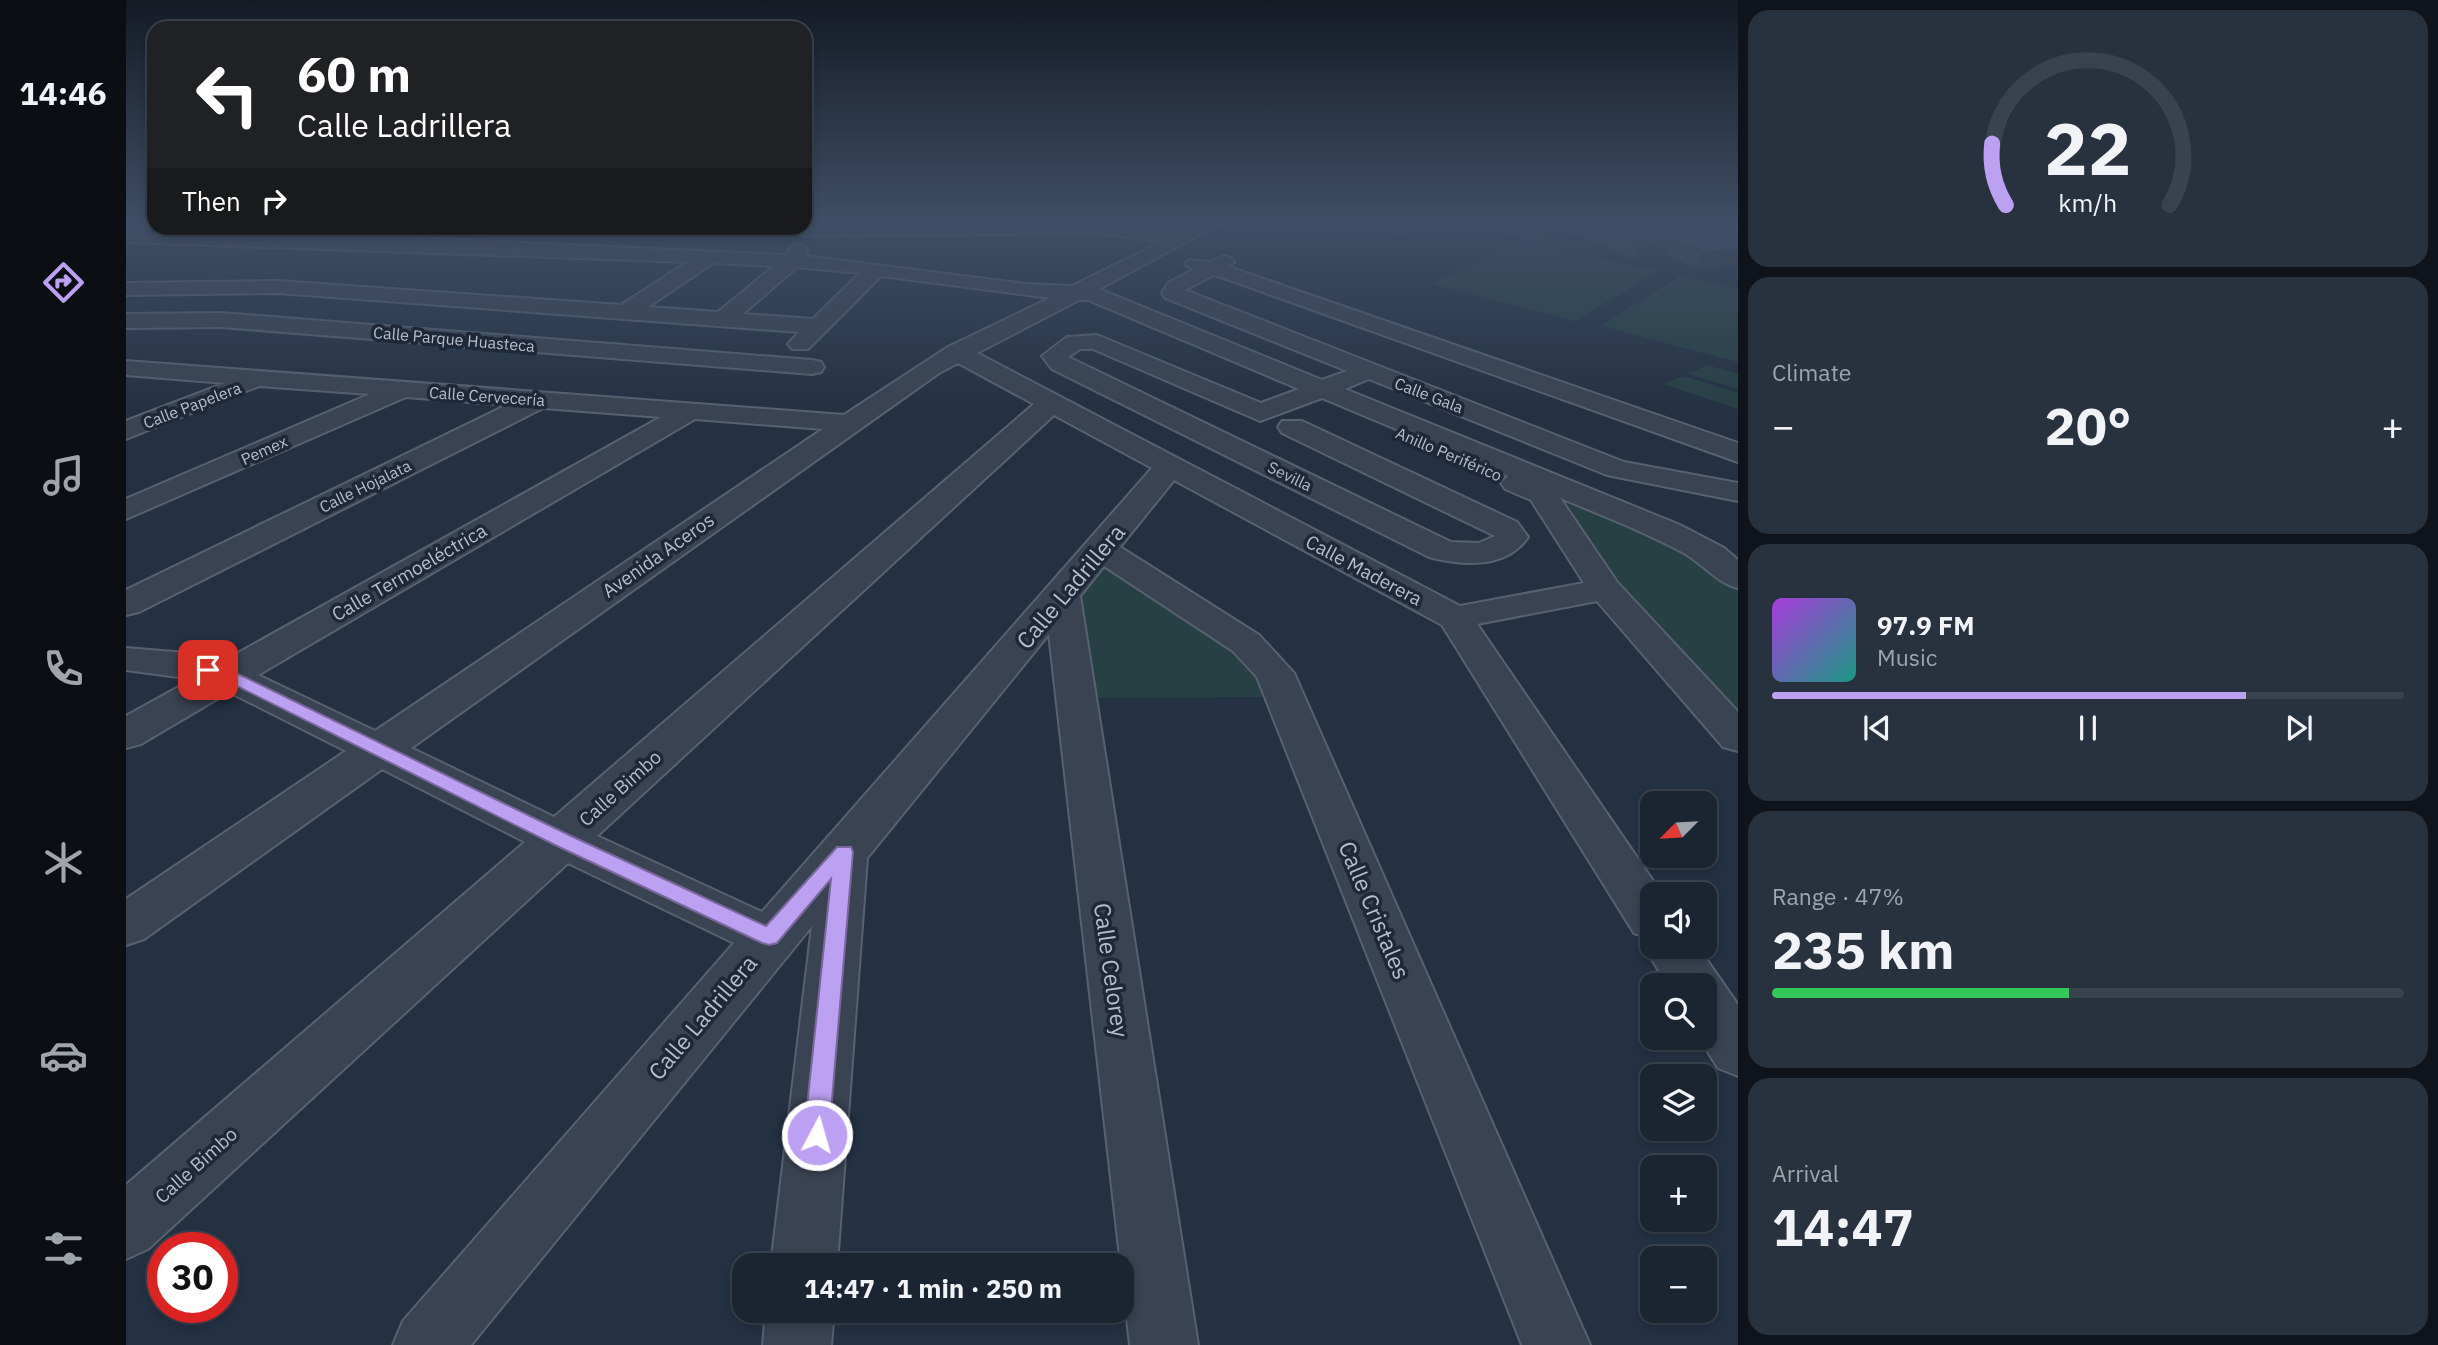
<!DOCTYPE html>
<meta charset="utf-8">
<style>
body{margin:0;font-family:"IBM Plex Sans",sans-serif;background:#28313e;color:#f1f3f6;height:100vh;display:flex;flex-direction:column;font-size:26px;white-space:nowrap}
*{box-sizing:border-box;margin:0}
p{font-size:23px;color:#a0a5ac}
.icon{flex:none;width:38px;height:38px;fill:none;stroke:currentColor;stroke-width:2;stroke-linecap:round;stroke-linejoin:round}
.map{position:relative;flex:1;overflow:hidden}
.drawer{display:flex;flex-direction:column;gap:10px;padding:10px;background:#0f141c;width:700px}
.drawer>*{flex:none}
.banner{position:absolute;left:21px;top:21px;width:665px;height:214px;border-radius:21px;box-shadow:0 4px 10px #0003,0 0 0 2px #39424d;background:#202124;color:#fff;overflow:hidden}
.needle{width:46px;rotate:246deg}
.controls{position:absolute;left:1514px;top:791px;display:grid;gap:14px}
.controls a{display:grid;place-items:center;width:77px;height:77px;border-radius:14px;background:#1b2532;box-shadow:0 4px 10px #0003,0 0 0 2px #39424d;font-size:35px}
.speed{position:absolute;left:21px;top:1232px;display:flex;gap:14px;font-size:35px;font-weight:700;text-align:center}
.speed>*{display:grid;place-content:center;width:91px;height:91px;border-radius:50%;background:#1b2532;box-shadow:0 4px 10px #0003,0 0 0 2px #39424d;line-height:1}
.speed .limit{border:10px solid #d22;background:#fff;color:#111}
.pin{position:absolute;display:grid;place-items:center;width:60px;height:60px;color:#fff;margin:-30px;border-radius:14px;box-shadow:0 4px 10px #0006}
.me{position:absolute;width:77px;margin:-38px;rotate:6deg;stroke-linejoin:round;filter:drop-shadow(0 0 5px #0008)}
.turn{display:flex;align-items:center;gap:24px;height:147px;padding:0 35px;font-size:32px}
.turn .icon{width:91px;height:91px;stroke-width:2.5}
.turn b{display:block;font-size:49px;line-height:60px}
.then{display:flex;align-items:center;height:66px;padding:0 35px;background:#0003;gap:14px;font-size:26px}
.big{font-size:52px;font-weight:700;line-height:1.1}
.drawer .widget{flex:1;display:flex;flex-direction:column;justify-content:center;gap:10px;min-width:0;padding:0 24px;border-radius:21px;background:#28313e}
.drawer .dial{align-items:center;gap:0}
.dial svg{height:182px;overflow:visible;fill:none;stroke:#39424d;stroke-width:7;stroke-linecap:round;text-anchor:middle}
.dial text{fill:#f1f3f6;stroke:none}
.song{display:flex;align-items:center;gap:21px}
.cover{width:84px;height:84px;border-radius:10px;background:linear-gradient(135deg,hsl(280 70% 55%),hsl(170 70% 35%))}
.played{height:7px;border-radius:4px;background:linear-gradient(90deg,#bca0f2 75%,#39424d 75%)}
.keys{display:flex;justify-content:space-around;direction:ltr}
.heat{display:flex;justify-content:space-between;align-items:center;font-size:38px;direction:ltr}
.charge{height:10px;border-radius:5px;background:linear-gradient(90deg,#34c759 47%,#39424d 0)}
.trip{position:absolute;left:606px;top:1253px;width:402px;height:70px;border-radius:21px;background:#1b2532;box-shadow:0 4px 10px #0003,0 0 0 2px #39424d;font-weight:700;line-height:70px;text-align:center}
main{display:flex;flex:1;min-height:0}
.tabs{display:flex;flex-direction:column;width:126px;justify-content:space-around;align-items:center;background:#0b0f14;color:#a0a5ac}
.tabs .icon{width:49px;height:49px}
.tabs .active{color:#bca0f2}
.tabs b{font-size:32px;color:#f1f3f6}
.map>svg:first-child{display:block}
.green{fill:#274044}
.lines{fill:none;stroke-linecap:round;stroke-linejoin:round}
.minor-casing{stroke:#576170;stroke-width:4}
.minor{fill:#394352;fill-rule:evenodd}
.wall{fill:#374355}
.shaded-wall{fill:#2d3745}
.building{fill:#404e63;stroke:#2d3745;stroke-width:2}
.route{fill:#bca0f2;stroke:#7a689d;stroke-width:2}
.labels{text-anchor:middle;dominant-baseline:central;stroke-width:7;stroke-linejoin:round;paint-order:stroke}
.far-street-label{font-size:16px;fill:#b6becc;stroke:#1e2838}
.street-label{font-size:19px;fill:#b6becc;stroke:#1e2838}
.near-street-label{font-size:23px;fill:#b6becc;stroke:#1e2838}
</style>
<main>
<nav class="tabs">
<b>14:46</b>
<svg class="icon active" aria-label="directions" viewBox="0 0 24 24"><path d="M12 3l9 9-9 9-9-9zM9 14v-3h6M13 9l2 2-2 2"/></svg>
<svg class="icon" aria-label="music" viewBox="0 0 24 24"><path d="M9 18V5l10-2v13"/><circle cx="6" cy="18" r="3"/><circle cx="16" cy="16" r="3"/></svg>
<svg class="icon" aria-label="phone" viewBox="0 0 24 24"><path d="M5 4h4l2 5-3 2q2 4 5 5l2-3 5 2v4C11 20 4 13 5 4z"/></svg>
<svg class="icon" aria-label="climate" viewBox="0 0 24 24"><path d="M12 3v18M4 7l16 10M4 17L20 7"/></svg>
<svg class="icon" aria-label="car" viewBox="0 0 24 24"><path d="M5 17H2v-5l4-1 3-4h7l3 4 3 1v5h-3M9 17h6M6 11h13"/><circle cx="7" cy="17" r="2"/><circle cx="17" cy="17" r="2"/></svg>
<svg class="icon" aria-label="filters" viewBox="0 0 24 24"><path d="M4 7h16M4 17h16"/><circle cx="9" cy="7" r="2"/><circle cx="15" cy="17" r="2"/></svg>
</nav>
<div class="map">
<svg width="1612" height="1345" viewBox="0 0 1612 1345">
<rect width="100%" height="100%" fill="#243143"/>
<!-- green -->
<g class="green">
<polygon points="1390,241 1533,271 1449,321 1306,284"/>
<polygon points="1554,276 1612,288 1612,362 1475,326"/>
<polygon points="1581,365 1612,374 1612,389 1562,374"/>
<polygon points="1557,376 1612,393 1612,409 1537,384"/>
<polygon points="1435,496 1517,524 1612,583 1612,717 1476,565"/>
<polygon points="978,566 1126,662 1137,697 962,698 946,601"/>
</g>
<g class="lines">
<!-- minor casing -->
<g class="minor-casing">
<g id="minor">
<path d="M976,222L1052,233L1074,222H1097L973,289L1196,380L1221,371L1039,298L1036,293L1042,283L1067,270L1059,264L1062,260L1083,262L1098,256L1105,258L1108,262L1103,267L1612,443V462L1095,277L1088,275L1059,290L1498,462L1612,483V501L1481,475L1243,379L1219,389L1554,525L1598,548L1612,560V588C1591,583 1577,564 1558,553C1518,532 1476,515 1434,498L1491,582L1612,712V751L1597,747L1471,601L1351,624L1536,894H1526V947H1572L1612,1005V1076L1592,1068L1573,1038H1578V985H1541L1519,947L1523,938L1508,933L1316,625L1048,480L994,547L1133,635L1168,673L1464,1345H1396L1131,677L1107,651L978,566L954,596L1072,1345H1004L923,634L741,858L711,1265H645L686,926L345,1345H267L277,1321L608,943L442,863L22,1249L0,1259V1185L399,842L256,769L18,939L0,945V899L220,751L103,692L15,744L0,748V716L67,679L0,670V648L60,653L96,662L535,417L417,408L13,612L0,615V590L381,405L280,397L0,519V499L244,394L133,386L0,439V421L99,383L0,375V361L718,415L822,347L924,298L755,276L682,349H666L662,344L673,332L152,293L0,295V283L152,281L495,305L562,262L0,242V230L312,239L660,255L665,246L672,244L682,250L679,256L899,284L946,286L1035,242L973,233L679,236L670,230L679,228V224ZM587,263L648,266L592,312L522,307ZM671,267L734,273L687,319L617,314ZM953,300H962L1173,389L1135,403L971,335L941,337L916,356L926,369L1303,557C1337,566 1380,569 1402,537L1391,522L1176,421H1156L1152,427L1156,433L1369,536L1353,543L1325,542L942,357L954,349H967L1134,421L1196,398L1382,476L1375,483L1379,489L1405,500L1458,583L1334,606L851,353ZM832,363L908,404L428,817L285,748L813,373ZM928,415L1026,468L636,912L471,836ZM569,419L697,429L249,731L132,675Z"/>
<polygon points="95,313 686,360 695,362 698,367 695,372 686,374 95,327 0,328 0,314"/>
<polygon points="640,1311 708,1311 705,1345 637,1345"/>
</g>
</g>
<!-- minor -->
<use href="#minor" class="minor"/>
</g>
<!-- wall -->
<g class="wall">
<polygon points="1216,222 1315,222 1278,237"/>
<polygon points="1325,222 1612,222 1612,264 1571,268 1540,255 1507,258 1438,230 1414,242"/>
</g>
<!-- shaded-wall -->
<g class="shaded-wall">
<polygon points="1282,222 1315,222 1278,237"/>
<polygon points="1429,222 1441,222 1438,230 1414,242 1419,226"/>
<polygon points="1547,240 1540,255 1507,258 1513,243"/>
<polygon points="1612,249 1612,264 1571,268 1578,252"/>
</g>
<!-- building -->
<g class="building">
<polygon points="1397,222 1429,222 1419,226"/>
<polygon points="1461,222 1612,222 1612,249 1578,252 1547,240 1513,243"/>
</g>
<!-- sky -->
<linearGradient id="sky" x2="0" y2="1"><stop stop-color="#141b25"/><stop offset="0.54" stop-color="#3f4e66"/><stop offset="1" stop-color="#3f4e66" stop-opacity="0"/></linearGradient>
<rect width="1612" height="410" fill="url(#sky)"/>
<!-- route -->
<polygon class="route" points="82,665 108,672 443,835 640,926 711,847 725,847 727,852 703,1135 699,1143 691,1147 682,1143 678,1135 705,879 651,943 643,945 636,943 429,845 97,679 76,674 74,670"/>
<g class="labels">
<!-- far-street labels -->
<g class="far-street-label">
<text transform="translate(328 339) rotate(5)">Calle Parque Huasteca</text>
<text transform="translate(1303 395) rotate(21)">Calle Gala</text>
<text transform="translate(361 396) rotate(4)">Calle Cervecería</text>
<text transform="translate(66 405) rotate(-21)">Calle Papelera</text>
<text transform="translate(138 450) rotate(-24)">Pemex</text>
<text transform="translate(1323 454) rotate(23)">Anillo Periférico</text>
<text transform="translate(1164 476) rotate(26)">Sevilla</text>
<text transform="translate(239 486) rotate(-26)">Calle Hojalata</text>
</g>
<!-- street labels -->
<g class="street-label">
<text transform="translate(532 555) rotate(-35)">Avenida Aceros</text>
<text transform="translate(1238 570) rotate(28)">Calle Maderera</text>
<text transform="translate(283 572) rotate(-30)">Calle Termoeléctrica</text>
<text transform="translate(494 788) rotate(-42)">Calle Bimbo</text>
<text transform="translate(70 1165) rotate(-42)">Calle Bimbo</text>
</g>
<!-- near-street labels -->
<g class="near-street-label">
<text transform="translate(944 586) rotate(-50)">Calle Ladrillera</text>
<text transform="translate(1249 910) rotate(67)">Calle Cristales</text>
<text transform="translate(986 970) rotate(82)">Calle Celorey</text>
<text transform="translate(576 1017) rotate(-50)">Calle Ladrillera</text>
</g>
</g>
</svg>
<div class="controls">
<a><svg class="needle" viewBox="-14 -14 28 28"><path d="M0-13l5 13h-10z" fill="#e53935"/><path d="M0 13l5-13h-10z" fill="#a0a5ac"/></svg></a>
<a><svg class="icon" aria-label="sound" viewBox="0 0 24 24"><path d="M4 9h4l5-4v14l-5-4H4zM17 9q2 3 0 6"/></svg></a>
<a><svg class="icon" aria-label="search" viewBox="0 0 24 24"><circle cx="10" cy="10" r="6"/><path d="M15 15l6 6"/></svg></a>
<a><svg class="icon" aria-label="layers" viewBox="0 0 24 24"><path d="M12 4l9 5-9 5-9-5zM3 14l9 5 9-5"/></svg></a>
<a>+</a>
<a>−</a>
</div>
<div class="speed"><div class="limit">30</div></div>
<div class="pin" style="left:82px;top:670px;background:#d93025"><svg class="icon" aria-label="arrive" viewBox="0 0 24 24"><path d="M6 21V4h12l-3 4 3 4H6"/></svg></div>
<svg class="me" style="left:691px;top:1135px" viewBox="-20 -20 40 40"><circle r="17" fill="#bca0f2" stroke="#fff" stroke-width="3"/><path d="M0-11L8 9 0 5-8 9z" fill="#fff"/></svg>
<div class="trip">14:47 · 1 min · 250 m</div>
<div class="banner">
<div class="turn"><svg class="icon" aria-label="left" viewBox="0 0 24 24"><path d="M17 20v-9H6M10 6l-5 5 5 5"/></svg><div><b>60 m</b>Calle Ladrillera</div></div>
<div class="then">Then<svg class="icon" aria-label="right" viewBox="0 0 24 24"><path d="M7 20v-9h11M14 6l5 5-5 5"/></svg></div>
</div>
</div>
<section class="drawer">
<div class="widget dial"><svg viewBox="0 0 100 80">
<path d="M14 69A42 42 0 1 1 86 69"/>
<path d="M14 69A42 42 0 0 1 8 42" stroke="#bca0f2"/>
<text x="50" y="56" font-size="32" font-weight="700">22</text>
<text x="50" y="72" font-size="11">km/h</text>
</svg></div>
<div class="widget"><p>Climate</p>
<div class="heat"><a>−</a><b class="big">20°</b><a>+</a></div>
</div>
<div class="widget">
<div class="song"><i class="cover"></i><div><b>97.9 FM</b><p>Music</p></div></div>
<div class="played"></div>
<div class="keys"><svg class="icon" aria-label="previous" viewBox="0 0 24 24"><path d="M18 5L8 12l10 7zM5 5v14"/></svg><svg class="icon" aria-label="pause" viewBox="0 0 24 24"><path d="M8 5v14M16 5v14"/></svg><svg class="icon" aria-label="next" viewBox="0 0 24 24"><path d="M6 5l10 7-10 7zM19 5v14"/></svg></div>
</div>
<div class="widget"><p>Range · 47%</p><b class="big">235 km</b><div class="charge"></div></div>
<div class="widget"><p>Arrival</p><b class="big">14:47</b></div>
</section>
</main>
